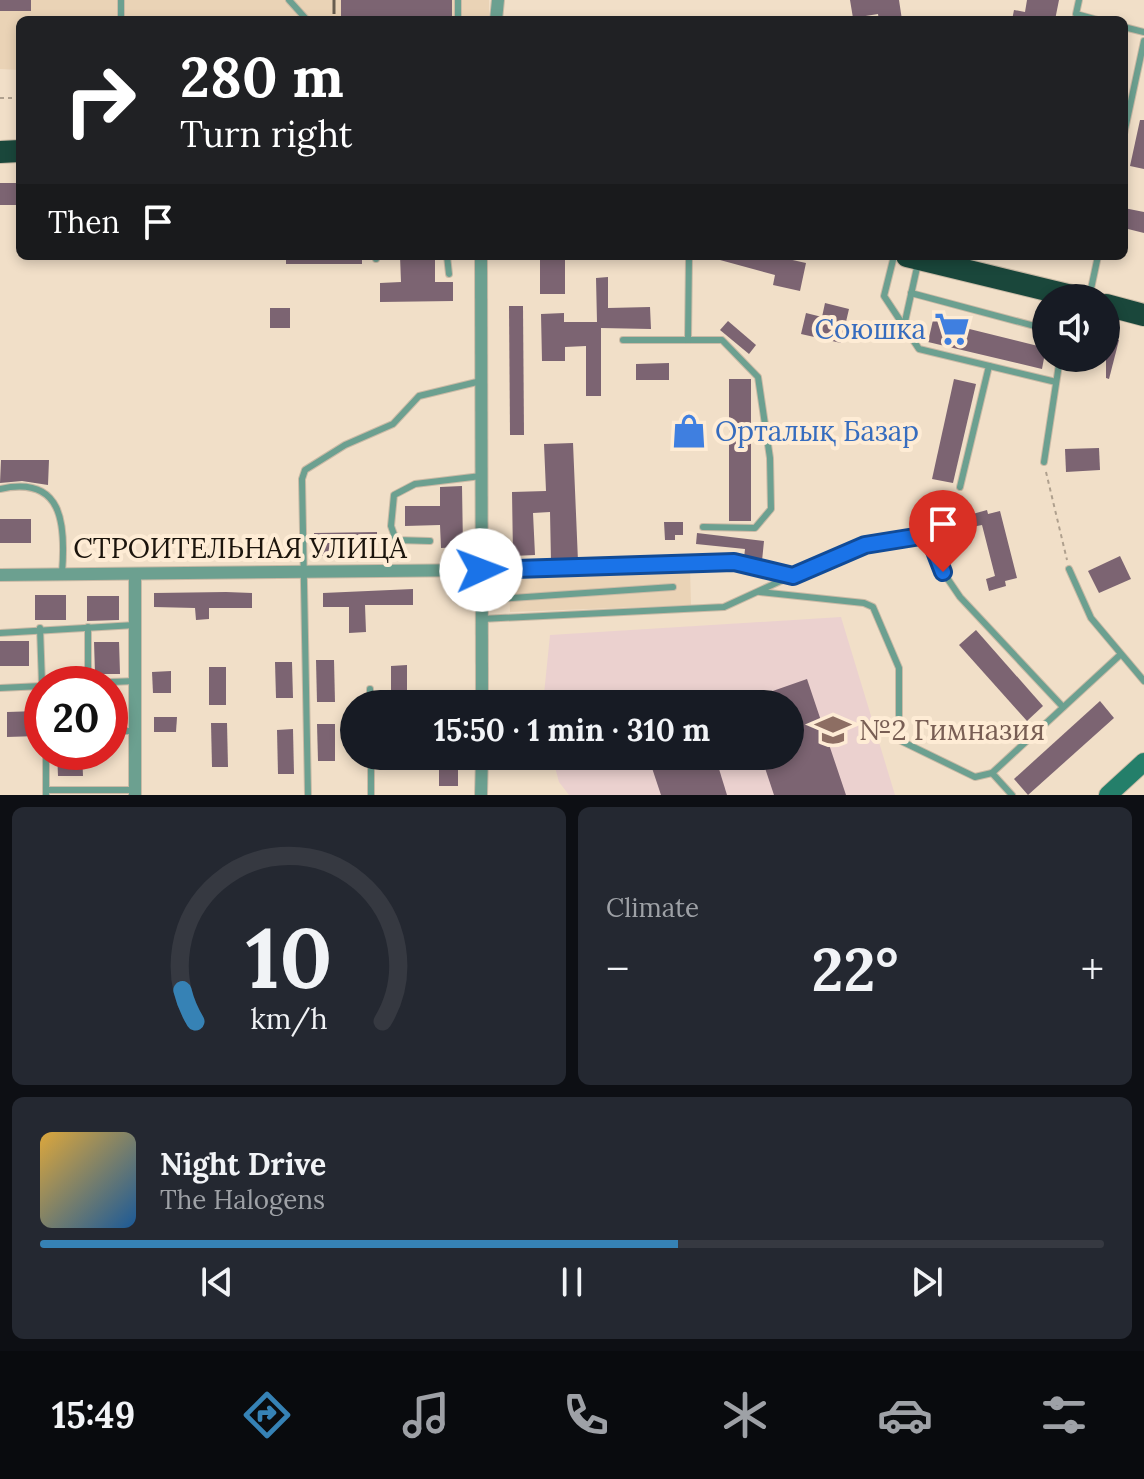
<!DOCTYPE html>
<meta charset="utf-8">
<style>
body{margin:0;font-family:Lora,serif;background:#242831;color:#f1f3f6;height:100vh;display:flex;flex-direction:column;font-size:30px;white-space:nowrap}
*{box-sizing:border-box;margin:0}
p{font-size:26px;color:#9ea1a6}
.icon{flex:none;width:44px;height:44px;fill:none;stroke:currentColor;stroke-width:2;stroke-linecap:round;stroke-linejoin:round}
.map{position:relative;height:795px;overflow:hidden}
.sheet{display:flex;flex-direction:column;gap:12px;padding:12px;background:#0d0f14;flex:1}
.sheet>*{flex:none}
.top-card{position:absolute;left:16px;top:16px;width:1112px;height:244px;border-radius:12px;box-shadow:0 4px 12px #0003;background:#202124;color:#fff;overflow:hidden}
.fabs{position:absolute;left:1032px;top:284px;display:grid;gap:16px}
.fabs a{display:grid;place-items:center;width:88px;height:88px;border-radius:50%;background:#171b24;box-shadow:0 4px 12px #0003;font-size:40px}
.speed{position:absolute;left:24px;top:666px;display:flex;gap:16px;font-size:40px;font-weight:700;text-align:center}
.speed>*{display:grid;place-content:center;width:104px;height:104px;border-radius:50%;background:#171b24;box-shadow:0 4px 12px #0003;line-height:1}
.speed .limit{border:12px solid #d22;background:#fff;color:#111}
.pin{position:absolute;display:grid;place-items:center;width:68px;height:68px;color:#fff;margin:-82px -34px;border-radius:50% 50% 50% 0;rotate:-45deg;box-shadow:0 0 8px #0007}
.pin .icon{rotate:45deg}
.me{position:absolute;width:88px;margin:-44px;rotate:88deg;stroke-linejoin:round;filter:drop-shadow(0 0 6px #0008)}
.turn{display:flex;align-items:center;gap:28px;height:168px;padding:0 32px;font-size:36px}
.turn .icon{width:104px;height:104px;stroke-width:2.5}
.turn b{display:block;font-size:56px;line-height:68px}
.then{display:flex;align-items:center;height:76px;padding:0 32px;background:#0003;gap:16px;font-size:30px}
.big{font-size:60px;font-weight:700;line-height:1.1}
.sheet .tile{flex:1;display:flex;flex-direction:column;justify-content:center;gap:12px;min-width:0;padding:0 28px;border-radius:12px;background:#242831}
.sheet .dial{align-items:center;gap:0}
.dial svg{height:208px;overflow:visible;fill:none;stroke:#363941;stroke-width:7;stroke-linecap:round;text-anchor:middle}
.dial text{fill:#f1f3f6;stroke:none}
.song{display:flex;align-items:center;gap:24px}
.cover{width:96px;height:96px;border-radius:12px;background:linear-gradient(135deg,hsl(40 70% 55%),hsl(210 70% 35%))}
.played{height:8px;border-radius:4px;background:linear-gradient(90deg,#3682b5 60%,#363941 60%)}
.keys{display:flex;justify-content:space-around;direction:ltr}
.heat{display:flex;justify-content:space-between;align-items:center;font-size:44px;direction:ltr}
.sheet .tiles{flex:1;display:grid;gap:12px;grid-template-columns:1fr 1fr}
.tile:last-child{grid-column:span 2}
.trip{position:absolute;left:340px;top:690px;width:464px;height:80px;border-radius:40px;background:#171b24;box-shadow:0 4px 12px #0003;font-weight:700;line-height:80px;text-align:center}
.tab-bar{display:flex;height:128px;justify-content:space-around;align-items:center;background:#090b0e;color:#9ea1a6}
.tab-bar .icon{width:56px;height:56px}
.tab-bar .active{color:#3682b5}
.tab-bar b{font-size:36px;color:#f1f3f6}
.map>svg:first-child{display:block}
.built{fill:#ead3b6}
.education{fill:#ebd1cf}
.building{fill:#7c6472}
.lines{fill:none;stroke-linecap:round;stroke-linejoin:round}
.lane-casing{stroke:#cabaa6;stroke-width:8}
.street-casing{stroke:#cabaa6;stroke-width:14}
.secondary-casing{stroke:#cabaa6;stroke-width:20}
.highway-casing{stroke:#cabaa6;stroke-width:24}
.path{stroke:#afa08e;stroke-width:2;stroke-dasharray:4 4;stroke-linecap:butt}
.lane{stroke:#6ca090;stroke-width:6}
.street{stroke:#6ca090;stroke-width:12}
.secondary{stroke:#247f6a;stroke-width:18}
.highway{stroke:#1a473b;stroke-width:22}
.rail{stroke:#675c4f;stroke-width:3;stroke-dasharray:14 14;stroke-linecap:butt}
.route-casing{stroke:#114b97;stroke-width:20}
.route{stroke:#1a73e8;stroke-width:14}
.labels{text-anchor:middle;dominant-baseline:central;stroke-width:8;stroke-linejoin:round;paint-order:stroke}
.shop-label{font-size:28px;fill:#366cbe;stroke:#feecd5;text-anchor:end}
.street-label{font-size:28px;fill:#1b140c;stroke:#feecd5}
.education-label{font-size:28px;fill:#785e54;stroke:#feecd5;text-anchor:start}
</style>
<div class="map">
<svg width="1144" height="795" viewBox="0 0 1144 795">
<rect width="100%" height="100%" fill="#f1dfc8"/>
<!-- built -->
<g class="built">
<polygon points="0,0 489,0 489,20 20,20 20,70 0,69"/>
<polygon points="690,569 691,605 510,612 509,576"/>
</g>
<!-- education -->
<polygon class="education" points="841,617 895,795 569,795 559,782 552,756 790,756 790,704 543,704 550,635"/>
<!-- building -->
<g class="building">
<rect x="0" y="0" width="31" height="11"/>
<rect x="341" y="0" width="111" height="20"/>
<polygon points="850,0 899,0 902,20 879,20 878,14 853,18"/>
<polygon points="1027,0 1059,0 1055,20 1012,20 1014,10 1025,12"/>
<polygon points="1140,120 1144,120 1144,169 1130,166"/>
<rect x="0" y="183" width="20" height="22"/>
<polygon points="1124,208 1144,212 1144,233 1124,228"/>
<rect x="286" y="256" width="76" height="8"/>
<polygon points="400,256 435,256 435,282 453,282 453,301 380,302 380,283 401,282"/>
<rect x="540" y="256" width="25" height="38"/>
<polygon points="720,256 789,256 788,259 806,263 800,291 773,285 775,275 720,260"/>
<polygon points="608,277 608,308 650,307 651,329 601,328 601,396 586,396 586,346 565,347 565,361 542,361 541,314 564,313 564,322 597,322 596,278"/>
<polygon points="825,303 849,309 841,343 801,334 806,313 822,317"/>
<polygon points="509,306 523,306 524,435 510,435"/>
<rect x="270" y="308" width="20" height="20"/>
<polygon points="933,320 1046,348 1042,369 928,342"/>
<polygon points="728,321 756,345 749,354 720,330"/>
<polygon points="1106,337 1119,340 1109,379 1106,378"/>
<polygon points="669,363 669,380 636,380 636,364"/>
<rect x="729" y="379" width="22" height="142"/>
<polygon points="954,379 976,384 953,483 932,479"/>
<polygon points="573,443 578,561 551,562 550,512 533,513 535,555 513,556 512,492 546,491 544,444"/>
<polygon points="1099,448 1100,470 1066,472 1065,449"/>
<polygon points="1,460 49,460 48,485 22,481 0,483"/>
<polygon points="462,486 463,547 441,548 440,525 405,526 405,506 440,506 440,487"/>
<polygon points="987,510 988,514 1000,511 1017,578 1005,581 1006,586 989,591 986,579 995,576 982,525 972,527 969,515"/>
<rect x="0" y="519" width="31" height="24"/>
<polygon points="664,522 683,522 683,535 675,535 675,540 665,540"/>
<polygon points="377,532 377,556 315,556 314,533"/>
<polygon points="697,533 764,541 762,561 744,558 745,549 696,544"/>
<polygon points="1120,556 1131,579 1099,593 1088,571"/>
<polygon points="413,589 413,605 365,605 366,632 349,633 349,607 323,607 323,593"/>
<polygon points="226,592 252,593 252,608 209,608 209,619 196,620 195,608 154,607 154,593"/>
<rect x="35" y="595" width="31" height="25"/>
<polygon points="87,596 119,596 119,620 87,621"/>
<polygon points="976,630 1043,706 1027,721 959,645"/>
<rect x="0" y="641" width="29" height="25"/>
<polygon points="94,642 119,642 120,674 95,674"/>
<polygon points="316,660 334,660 335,702 317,702"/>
<polygon points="275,662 292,662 293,698 276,698"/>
<polygon points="407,665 407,694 391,694 391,666"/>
<rect x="209" y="667" width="17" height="38"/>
<polygon points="171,671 171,693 153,693 152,672"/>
<polygon points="807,679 846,795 774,795 761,756 790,756 790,704 736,704"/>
<polygon points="110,694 120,694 121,725 110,725"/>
<polygon points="1100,701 1114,718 1028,795 1014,779"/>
<polygon points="38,711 38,736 7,737 7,712"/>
<polygon points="154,717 177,717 176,732 154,732"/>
<polygon points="211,723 227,723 228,767 212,767"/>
<polygon points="317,724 335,724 335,761 318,761"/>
<polygon points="293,729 294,774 278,774 277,730"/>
<polygon points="57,752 82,752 83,776 58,776"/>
<polygon points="648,756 715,756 727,795 661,795"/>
<rect x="439" y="767" width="19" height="19"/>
</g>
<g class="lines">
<!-- lane casing -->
<g class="lane-casing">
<g id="lane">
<polyline points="289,0 307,20"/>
<polyline points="1079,0 1076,14 1098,20"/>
<polyline points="121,20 121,0"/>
<polyline points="458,20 458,0"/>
<polyline points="1124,27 1144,32"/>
<polyline points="1124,134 1144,41"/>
<polyline points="447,256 449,274"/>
<polyline points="894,256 884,296 919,349 1056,382"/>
<polyline points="376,259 376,256"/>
<polyline points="911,293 1046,329"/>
<polyline points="1089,298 1098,256"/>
<polyline points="904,326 918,263"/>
<polyline points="623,340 722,340 758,377 770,458 771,509 755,528 703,527"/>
<polyline points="688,340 689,256"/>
<polyline points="1044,462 1060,358"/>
<polyline points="960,487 989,366"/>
<path d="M0,489C63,475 66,524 62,573"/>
<polyline points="430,541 396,540 391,526 394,495 415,484 481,476"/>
<polyline points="1069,569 1091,618 1144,681"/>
<polyline points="481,570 734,562 792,576"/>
<polyline points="760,592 864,603 873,607 899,668 899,740 975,777 992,773"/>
<polyline points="482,600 673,587"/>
<polyline points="482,619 724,607 824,561 865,545 921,536 931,541 943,572 960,597 1063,707"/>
<polyline points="88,627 88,684"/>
<polyline points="40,628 42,684"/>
<polyline points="0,633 135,625"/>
<polyline points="64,684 135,681"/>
<polyline points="0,688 42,686"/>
<polyline points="370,689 370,704"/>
<polyline points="110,731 134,731"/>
<polyline points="46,752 46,795"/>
<polyline points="371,756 371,795"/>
<polyline points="46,790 134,790"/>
<polyline points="308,795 302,479 305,470 345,445 393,424 419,396 481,381"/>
<polyline points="1012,795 992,773 1120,655"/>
</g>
</g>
<!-- street casing -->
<g class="street-casing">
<g id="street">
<polyline points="496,20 498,0"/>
<polyline points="481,256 482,704"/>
<polyline points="0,575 481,570"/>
<polyline points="135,575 135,795"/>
<polyline points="481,795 482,756"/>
</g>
</g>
<!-- secondary casing -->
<g class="secondary-casing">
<polyline id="secondary" points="1108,795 1144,762"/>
</g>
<!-- highway casing -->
<g class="highway-casing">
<g id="highway">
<polyline points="0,152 20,151"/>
<polyline points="907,256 1080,298"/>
<polyline points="1106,305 1144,315"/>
</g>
</g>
<!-- path -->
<g class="path">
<polyline points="0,98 20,98"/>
<polyline points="1046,472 1067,560"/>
</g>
<!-- lane -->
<use href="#lane" class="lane"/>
<!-- street -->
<use href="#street" class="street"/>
<!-- secondary -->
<use href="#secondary" class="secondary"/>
<!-- highway -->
<use href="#highway" class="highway"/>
<!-- rail -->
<polyline class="rail" points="334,0 334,20"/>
</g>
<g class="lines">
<!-- route casing -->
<g class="route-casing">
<polyline id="route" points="481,570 734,562 793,576 865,545 921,536 931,541 943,572"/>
</g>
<!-- route -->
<use href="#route" class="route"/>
</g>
<!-- icons -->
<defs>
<g id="supermarket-bare" transform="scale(2.76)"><path d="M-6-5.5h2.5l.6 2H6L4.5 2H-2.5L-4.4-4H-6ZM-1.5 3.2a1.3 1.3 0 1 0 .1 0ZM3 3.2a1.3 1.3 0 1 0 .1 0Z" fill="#3f7fe0" stroke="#feecd5" stroke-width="2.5" paint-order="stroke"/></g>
<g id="shop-bare" transform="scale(2.76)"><path d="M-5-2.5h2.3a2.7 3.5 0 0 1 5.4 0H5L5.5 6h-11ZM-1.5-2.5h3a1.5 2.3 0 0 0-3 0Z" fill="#3f7fe0" stroke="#feecd5" stroke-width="2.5" paint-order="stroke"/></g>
<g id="school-bare" transform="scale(2.76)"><path d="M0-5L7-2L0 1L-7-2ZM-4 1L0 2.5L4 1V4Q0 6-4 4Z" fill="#8d6e63" stroke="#feecd5" stroke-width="2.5" paint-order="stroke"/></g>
</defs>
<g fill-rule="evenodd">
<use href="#supermarket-bare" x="952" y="329"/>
<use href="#shop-bare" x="689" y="431"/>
<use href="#school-bare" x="833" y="730"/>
</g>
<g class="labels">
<!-- shop labels -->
<g class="shop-label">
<text x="926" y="329">Союшка</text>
<text x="715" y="431" text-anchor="start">Орталық Базар</text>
</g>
<!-- street labels -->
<g class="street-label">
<text x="240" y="548">СТРОИТЕЛЬНАЯ УЛИЦА</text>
</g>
<!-- education labels -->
<g class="education-label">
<text x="859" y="730">№2 Гимназия</text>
</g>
</g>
</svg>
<div class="fabs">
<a><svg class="icon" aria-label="sound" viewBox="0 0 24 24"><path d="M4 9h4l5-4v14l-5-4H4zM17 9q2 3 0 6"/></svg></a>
</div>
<div class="speed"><div class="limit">20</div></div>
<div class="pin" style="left:943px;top:572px;background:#d93025"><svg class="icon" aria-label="arrive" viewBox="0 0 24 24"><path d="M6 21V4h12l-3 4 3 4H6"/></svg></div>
<svg class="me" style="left:481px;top:570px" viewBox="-20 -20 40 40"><circle r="19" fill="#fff"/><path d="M0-13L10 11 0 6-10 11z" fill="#1a73e8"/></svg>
<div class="trip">15:50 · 1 min · 310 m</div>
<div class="top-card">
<div class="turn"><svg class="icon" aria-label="right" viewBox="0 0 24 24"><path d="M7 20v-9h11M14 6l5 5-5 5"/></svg><div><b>280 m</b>Turn right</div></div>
<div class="then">Then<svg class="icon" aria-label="arrive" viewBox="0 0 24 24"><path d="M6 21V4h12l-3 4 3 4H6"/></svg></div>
</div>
</div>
<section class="sheet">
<div class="tiles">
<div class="tile dial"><svg viewBox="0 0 100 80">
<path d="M14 69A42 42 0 1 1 86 69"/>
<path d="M14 69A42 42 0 0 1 9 57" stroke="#3682b5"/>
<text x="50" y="56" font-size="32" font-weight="700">10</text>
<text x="50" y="72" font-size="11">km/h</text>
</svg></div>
<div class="tile"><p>Climate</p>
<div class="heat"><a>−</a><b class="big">22°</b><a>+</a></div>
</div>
<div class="tile">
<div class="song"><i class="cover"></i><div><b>Night Drive</b><p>The Halogens</p></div></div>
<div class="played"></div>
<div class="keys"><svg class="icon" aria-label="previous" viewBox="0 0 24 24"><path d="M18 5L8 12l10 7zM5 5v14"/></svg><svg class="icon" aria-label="pause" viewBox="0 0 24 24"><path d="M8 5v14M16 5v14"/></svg><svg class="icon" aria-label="next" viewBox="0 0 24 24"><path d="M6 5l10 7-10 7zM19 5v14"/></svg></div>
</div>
</div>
</section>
<nav class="tab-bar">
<b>15:49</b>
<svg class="icon active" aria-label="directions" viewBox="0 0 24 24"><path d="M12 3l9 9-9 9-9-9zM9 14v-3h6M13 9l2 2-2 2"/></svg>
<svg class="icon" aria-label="music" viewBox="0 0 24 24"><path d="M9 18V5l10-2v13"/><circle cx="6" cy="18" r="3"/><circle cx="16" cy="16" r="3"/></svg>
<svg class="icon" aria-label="phone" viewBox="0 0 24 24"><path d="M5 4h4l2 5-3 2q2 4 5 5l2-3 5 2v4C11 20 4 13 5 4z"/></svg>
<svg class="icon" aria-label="climate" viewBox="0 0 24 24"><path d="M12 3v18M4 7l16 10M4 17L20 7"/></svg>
<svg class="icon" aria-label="car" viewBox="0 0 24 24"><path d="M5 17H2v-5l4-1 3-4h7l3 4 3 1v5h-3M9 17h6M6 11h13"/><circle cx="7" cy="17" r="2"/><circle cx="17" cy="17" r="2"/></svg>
<svg class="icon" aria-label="filters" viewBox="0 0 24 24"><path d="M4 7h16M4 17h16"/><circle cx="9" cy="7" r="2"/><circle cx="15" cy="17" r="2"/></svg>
</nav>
